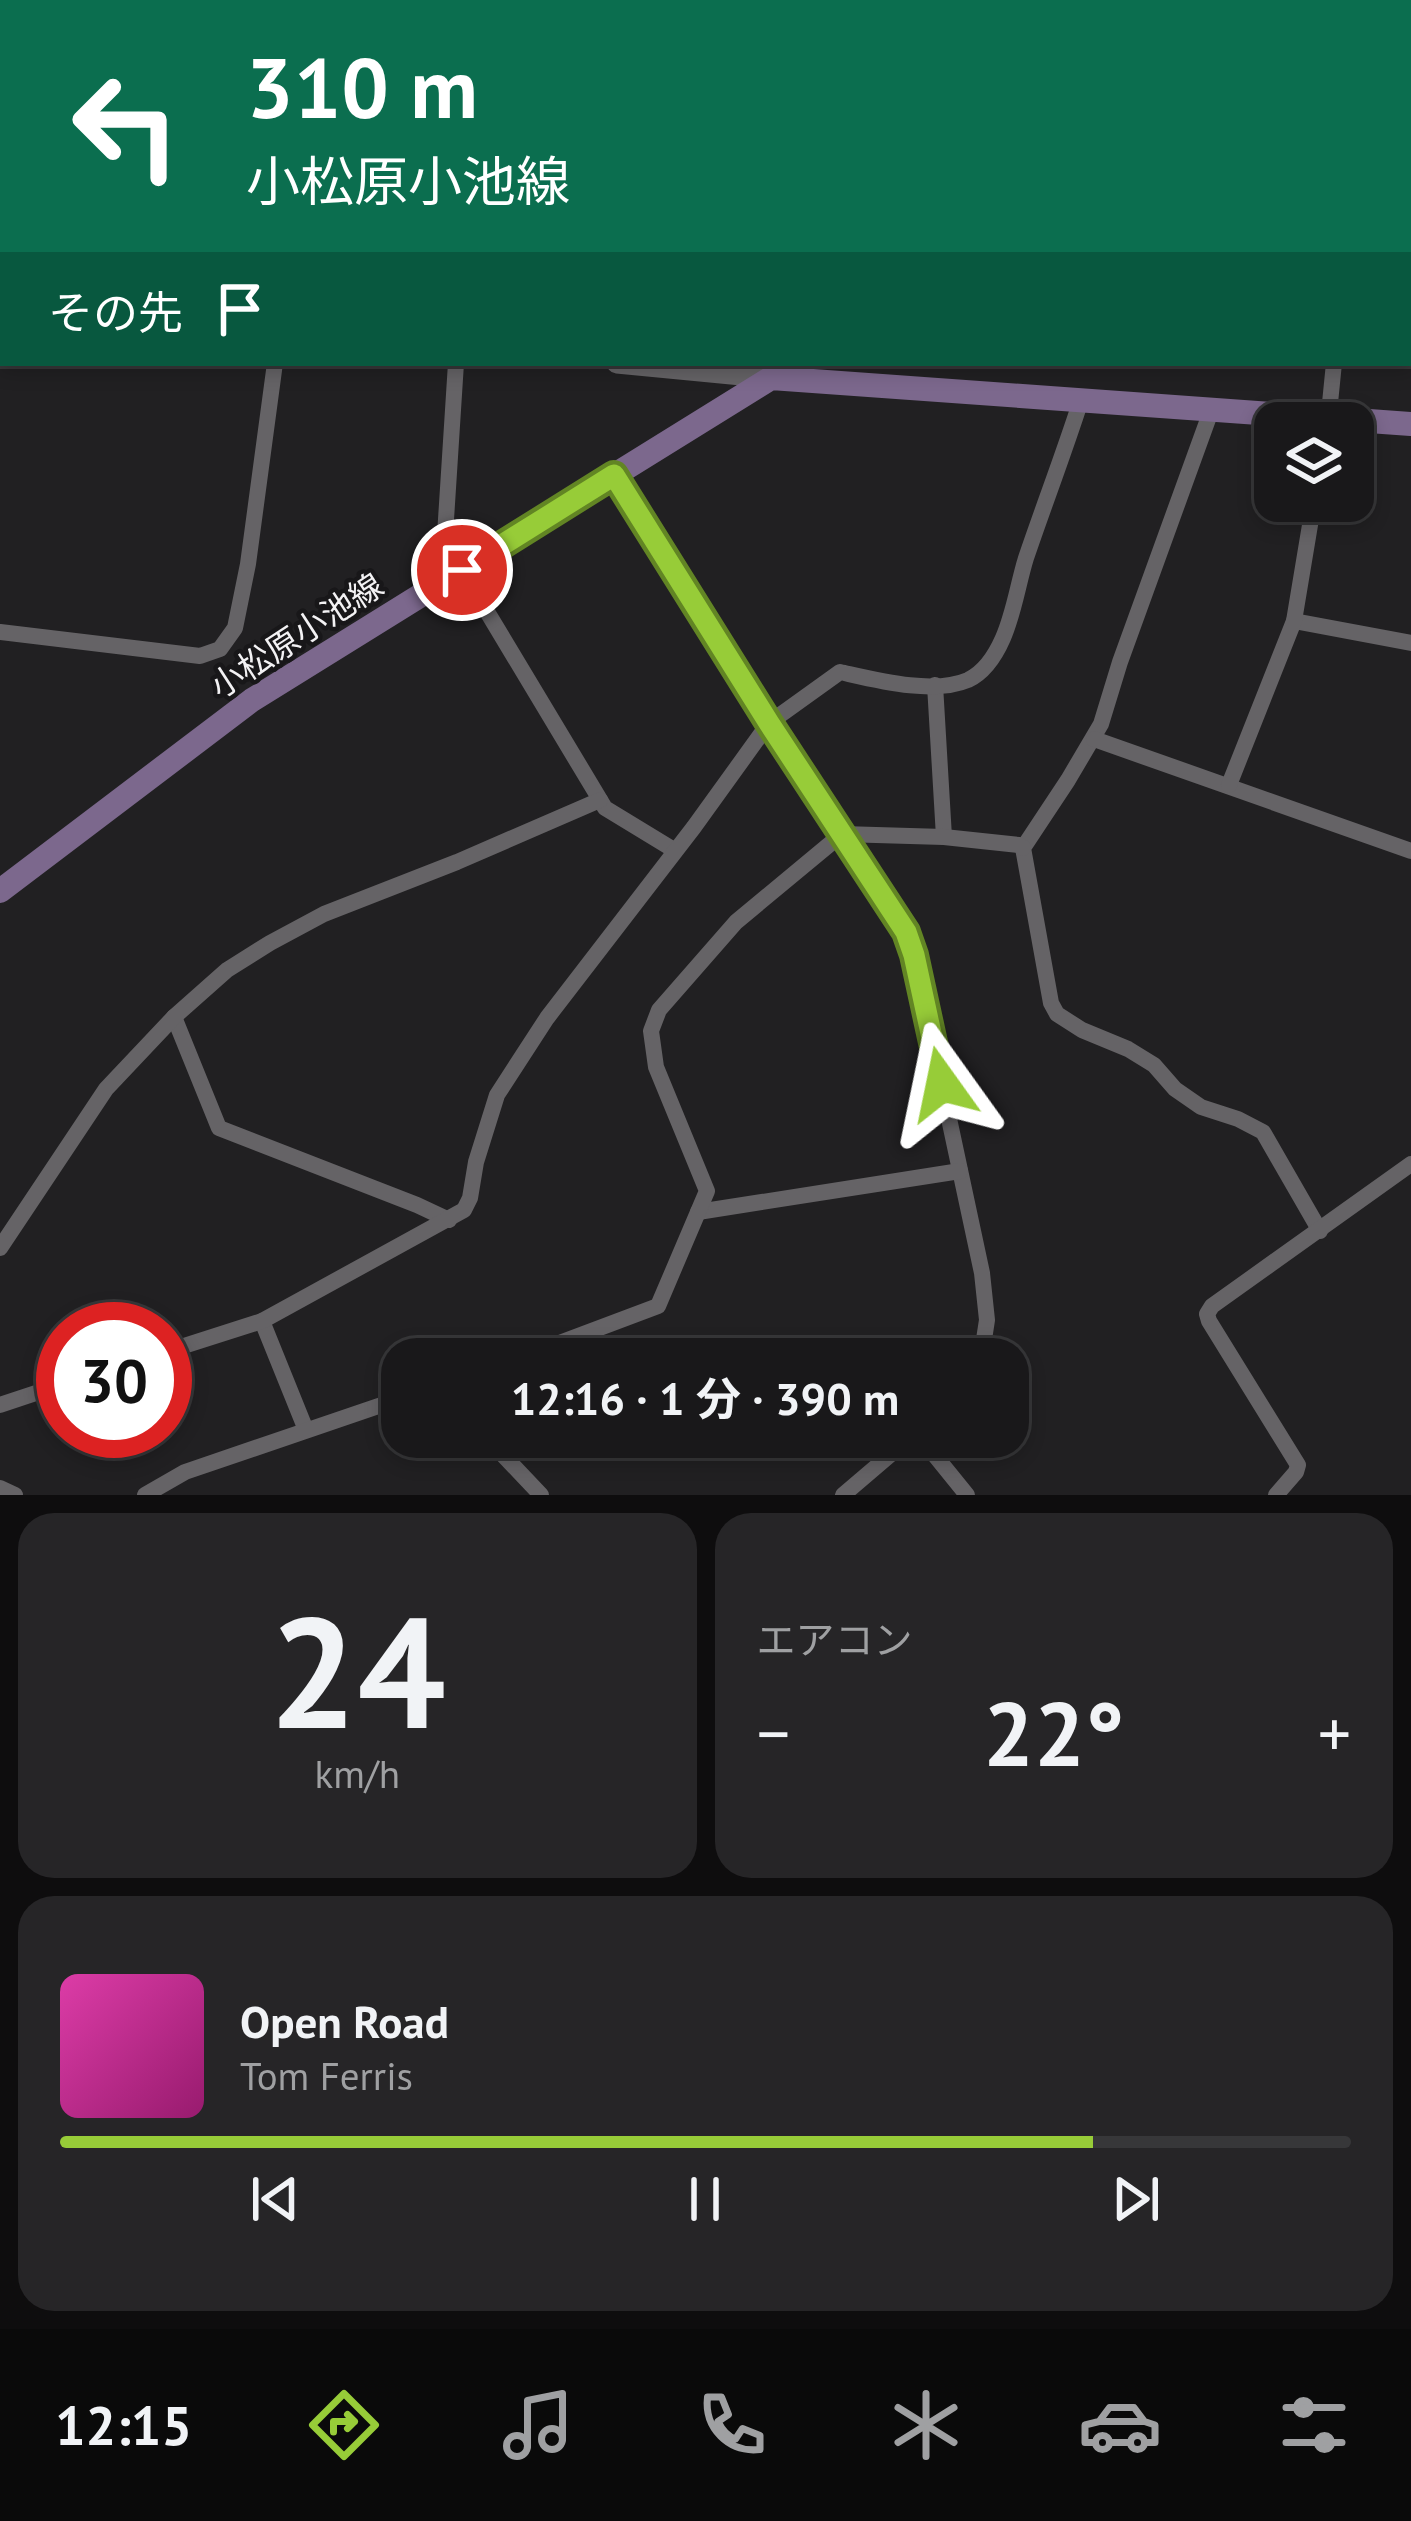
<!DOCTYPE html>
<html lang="ja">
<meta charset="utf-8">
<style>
body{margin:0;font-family:"PT Sans","Noto Sans JP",sans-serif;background:#262527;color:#f1f3f6;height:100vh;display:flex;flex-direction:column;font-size:45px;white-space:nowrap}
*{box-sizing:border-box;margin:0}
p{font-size:39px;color:#9fa0a2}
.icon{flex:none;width:66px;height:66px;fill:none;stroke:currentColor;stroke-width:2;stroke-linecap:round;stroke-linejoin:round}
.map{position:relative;height:1495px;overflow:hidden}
.drawer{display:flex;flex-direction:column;gap:18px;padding:18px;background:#0e0d0e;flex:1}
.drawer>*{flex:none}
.hud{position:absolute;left:0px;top:0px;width:1413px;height:366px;box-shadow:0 6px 18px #0003,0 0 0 3px #373739;background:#0b6e4f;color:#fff;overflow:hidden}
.buttons{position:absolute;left:1254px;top:402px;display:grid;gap:24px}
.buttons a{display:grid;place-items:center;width:120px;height:120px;border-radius:24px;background:#19181a;box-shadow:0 6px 18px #0003,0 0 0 3px #373739;font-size:60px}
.speed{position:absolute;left:36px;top:1302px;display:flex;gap:24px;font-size:60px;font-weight:700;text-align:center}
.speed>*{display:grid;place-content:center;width:156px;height:156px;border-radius:50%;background:#19181a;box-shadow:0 6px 18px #0003,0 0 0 3px #373739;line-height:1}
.speed .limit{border:18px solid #d22;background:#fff;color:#111}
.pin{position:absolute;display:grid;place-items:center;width:102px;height:102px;color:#fff;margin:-51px;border:6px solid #fff;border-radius:50%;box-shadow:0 3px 12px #0007}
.me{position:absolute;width:132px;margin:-66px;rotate:348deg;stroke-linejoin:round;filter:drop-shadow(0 0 9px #0008)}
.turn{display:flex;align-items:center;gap:42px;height:252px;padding:0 48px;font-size:54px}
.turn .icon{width:156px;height:156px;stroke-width:2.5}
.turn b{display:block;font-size:84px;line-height:102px}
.then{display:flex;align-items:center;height:114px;padding:0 48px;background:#0003;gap:24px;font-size:45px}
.big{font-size:90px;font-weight:700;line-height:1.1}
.drawer .widget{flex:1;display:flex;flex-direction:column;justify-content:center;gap:18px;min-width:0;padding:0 42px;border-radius:36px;background:#262527}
.drawer .dial{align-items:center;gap:0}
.dial b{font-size:156px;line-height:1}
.song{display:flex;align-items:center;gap:36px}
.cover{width:144px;height:144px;border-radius:18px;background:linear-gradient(135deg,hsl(320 70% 55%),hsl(320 70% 35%))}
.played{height:12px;border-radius:6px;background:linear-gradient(90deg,#97cc38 80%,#373739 80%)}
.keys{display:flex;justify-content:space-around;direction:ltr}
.heat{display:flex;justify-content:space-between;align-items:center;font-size:66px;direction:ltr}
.drawer .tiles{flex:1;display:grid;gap:18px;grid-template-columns:1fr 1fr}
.widget:last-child{grid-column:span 2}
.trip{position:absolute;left:381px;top:1338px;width:648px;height:120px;border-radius:36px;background:#19181a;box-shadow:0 6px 18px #0003,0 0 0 3px #373739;font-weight:700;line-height:120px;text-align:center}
.tabs{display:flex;height:192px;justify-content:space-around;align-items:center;background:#0a0a0a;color:#9fa0a2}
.tabs .icon{width:84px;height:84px}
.tabs .selected{color:#97cc38}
.tabs b{font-size:54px;color:#f1f3f6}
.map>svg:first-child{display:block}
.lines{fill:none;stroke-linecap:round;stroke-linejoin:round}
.stream{stroke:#54495e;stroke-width:4.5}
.minor{stroke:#656366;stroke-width:16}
.tertiary{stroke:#656366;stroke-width:21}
.secondary{stroke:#7c688d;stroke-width:24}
.route-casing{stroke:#628524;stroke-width:30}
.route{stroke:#97cc38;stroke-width:21}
.labels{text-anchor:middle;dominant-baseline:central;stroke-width:9;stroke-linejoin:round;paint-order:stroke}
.street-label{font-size:33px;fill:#f3f2f4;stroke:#181719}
</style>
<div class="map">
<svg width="1411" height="1495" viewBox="0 0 1411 1495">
<rect width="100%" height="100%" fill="#212022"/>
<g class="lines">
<!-- stream -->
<g class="stream">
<polyline points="21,0 37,3"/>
<polyline points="1216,3 1237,0"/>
</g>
<!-- minor -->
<g class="minor">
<polyline points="709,0 711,3"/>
<polyline points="166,3 166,0"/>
<polyline points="501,3 501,0"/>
<polyline points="1375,3 1395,0"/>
<polyline points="1211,411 1120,662 1101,724 1068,780 1023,848 1051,1003 1057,1014 1082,1030 1128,1049 1154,1065 1175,1089 1201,1107 1238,1119 1263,1132 1320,1231"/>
<polyline points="1328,423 1334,363"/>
<polyline points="614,475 769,723 906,932 914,955 982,1273 987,1320 981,1359"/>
<polyline points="462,570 605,808 674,850"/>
<polyline points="449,575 445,535 456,363"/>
<polyline points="1294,621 1411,643"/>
<polyline points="0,632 200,656 220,649 235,628 248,564 275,363"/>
<polyline points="935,685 944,837"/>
<polyline points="1094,739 1411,851"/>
<polyline points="1229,785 1294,621 1314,501"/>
<polyline points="174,1017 219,1128 417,1205 449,1220"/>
<polyline points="698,1212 960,1171"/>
<polyline points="0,1248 106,1089 174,1017 227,970 270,943 324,914 457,862 600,800"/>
<polyline points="262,1321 306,1430"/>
<path d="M165,1352L262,1321L464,1210L470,1198L476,1162L497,1095L547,1018L694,827L769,723L840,672C876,680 933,695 968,680C985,672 996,654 1003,638C1014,613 1018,584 1026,558C1044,505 1064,453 1081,400"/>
<polyline points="517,1359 658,1306 707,1191 656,1067 651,1031 659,1010 736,922 842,834 944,837 1019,845 1023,848"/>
<polyline points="0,1405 63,1384"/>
<polyline points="486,1437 541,1495"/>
<polyline points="920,1437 967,1495"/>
<polyline points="0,1488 15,1495"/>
<polyline points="145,1495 185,1472 402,1398"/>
<polyline points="843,1495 911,1437"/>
<polyline points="1276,1495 1296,1472 1298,1465 1209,1321 1207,1314 1212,1306 1411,1164"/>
</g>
<!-- tertiary -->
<g class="tertiary">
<polyline points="0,295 3,296"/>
<polyline points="617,363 771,378"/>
</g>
<!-- secondary -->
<polyline class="secondary" points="0,891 252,700 771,378 1411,424"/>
</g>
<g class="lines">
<!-- route casing -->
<g class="route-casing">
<polyline id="route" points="462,570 614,475 769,723 906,932 914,955 942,1084"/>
</g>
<!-- route -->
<use href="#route" class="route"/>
</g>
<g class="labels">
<!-- street labels -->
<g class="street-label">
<text transform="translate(296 635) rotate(-33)">小松原小池線</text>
</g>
</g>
</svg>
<div class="buttons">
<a><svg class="icon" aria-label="layers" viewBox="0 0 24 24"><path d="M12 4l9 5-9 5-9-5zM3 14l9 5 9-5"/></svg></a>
</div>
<div class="speed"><div class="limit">30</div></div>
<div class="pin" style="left:462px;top:570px;background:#d93025"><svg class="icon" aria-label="arrive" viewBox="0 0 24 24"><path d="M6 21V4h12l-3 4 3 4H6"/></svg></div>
<svg class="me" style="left:942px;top:1084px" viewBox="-20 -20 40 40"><path d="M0-17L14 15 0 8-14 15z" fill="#97cc38" stroke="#fff" stroke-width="4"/></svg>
<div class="trip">12:16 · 1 分 · 390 m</div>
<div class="hud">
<div class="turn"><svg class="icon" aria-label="left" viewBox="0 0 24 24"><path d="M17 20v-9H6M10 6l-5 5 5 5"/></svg><div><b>310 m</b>小松原小池線</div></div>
<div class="then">その先<svg class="icon" aria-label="arrive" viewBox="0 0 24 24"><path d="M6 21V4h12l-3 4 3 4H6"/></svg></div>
</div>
</div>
<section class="drawer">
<div class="tiles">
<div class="widget dial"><b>24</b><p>km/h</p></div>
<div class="widget"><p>エアコン</p>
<div class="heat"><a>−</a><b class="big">22°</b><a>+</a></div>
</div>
<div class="widget">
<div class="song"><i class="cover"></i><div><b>Open Road</b><p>Tom Ferris</p></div></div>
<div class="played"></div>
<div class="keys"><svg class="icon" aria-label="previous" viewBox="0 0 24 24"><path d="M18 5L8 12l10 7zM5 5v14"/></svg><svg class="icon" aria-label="pause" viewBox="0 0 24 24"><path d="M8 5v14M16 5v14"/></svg><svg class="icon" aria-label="next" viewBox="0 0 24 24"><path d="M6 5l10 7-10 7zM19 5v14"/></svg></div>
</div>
</div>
</section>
<nav class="tabs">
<b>12:15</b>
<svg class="icon selected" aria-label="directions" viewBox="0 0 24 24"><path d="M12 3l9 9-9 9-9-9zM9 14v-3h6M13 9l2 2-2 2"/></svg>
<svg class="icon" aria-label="music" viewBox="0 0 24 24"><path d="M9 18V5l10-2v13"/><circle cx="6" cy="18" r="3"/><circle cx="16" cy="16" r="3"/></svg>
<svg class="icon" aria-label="phone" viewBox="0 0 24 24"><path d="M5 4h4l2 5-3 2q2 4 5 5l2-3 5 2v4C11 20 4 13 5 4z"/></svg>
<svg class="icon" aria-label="climate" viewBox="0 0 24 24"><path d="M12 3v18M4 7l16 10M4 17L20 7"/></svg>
<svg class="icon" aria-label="car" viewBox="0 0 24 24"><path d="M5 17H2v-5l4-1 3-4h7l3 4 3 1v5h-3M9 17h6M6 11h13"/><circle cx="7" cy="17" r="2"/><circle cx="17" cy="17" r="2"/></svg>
<svg class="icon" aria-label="filters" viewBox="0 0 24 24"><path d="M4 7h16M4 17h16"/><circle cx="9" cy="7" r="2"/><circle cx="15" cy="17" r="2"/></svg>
</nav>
